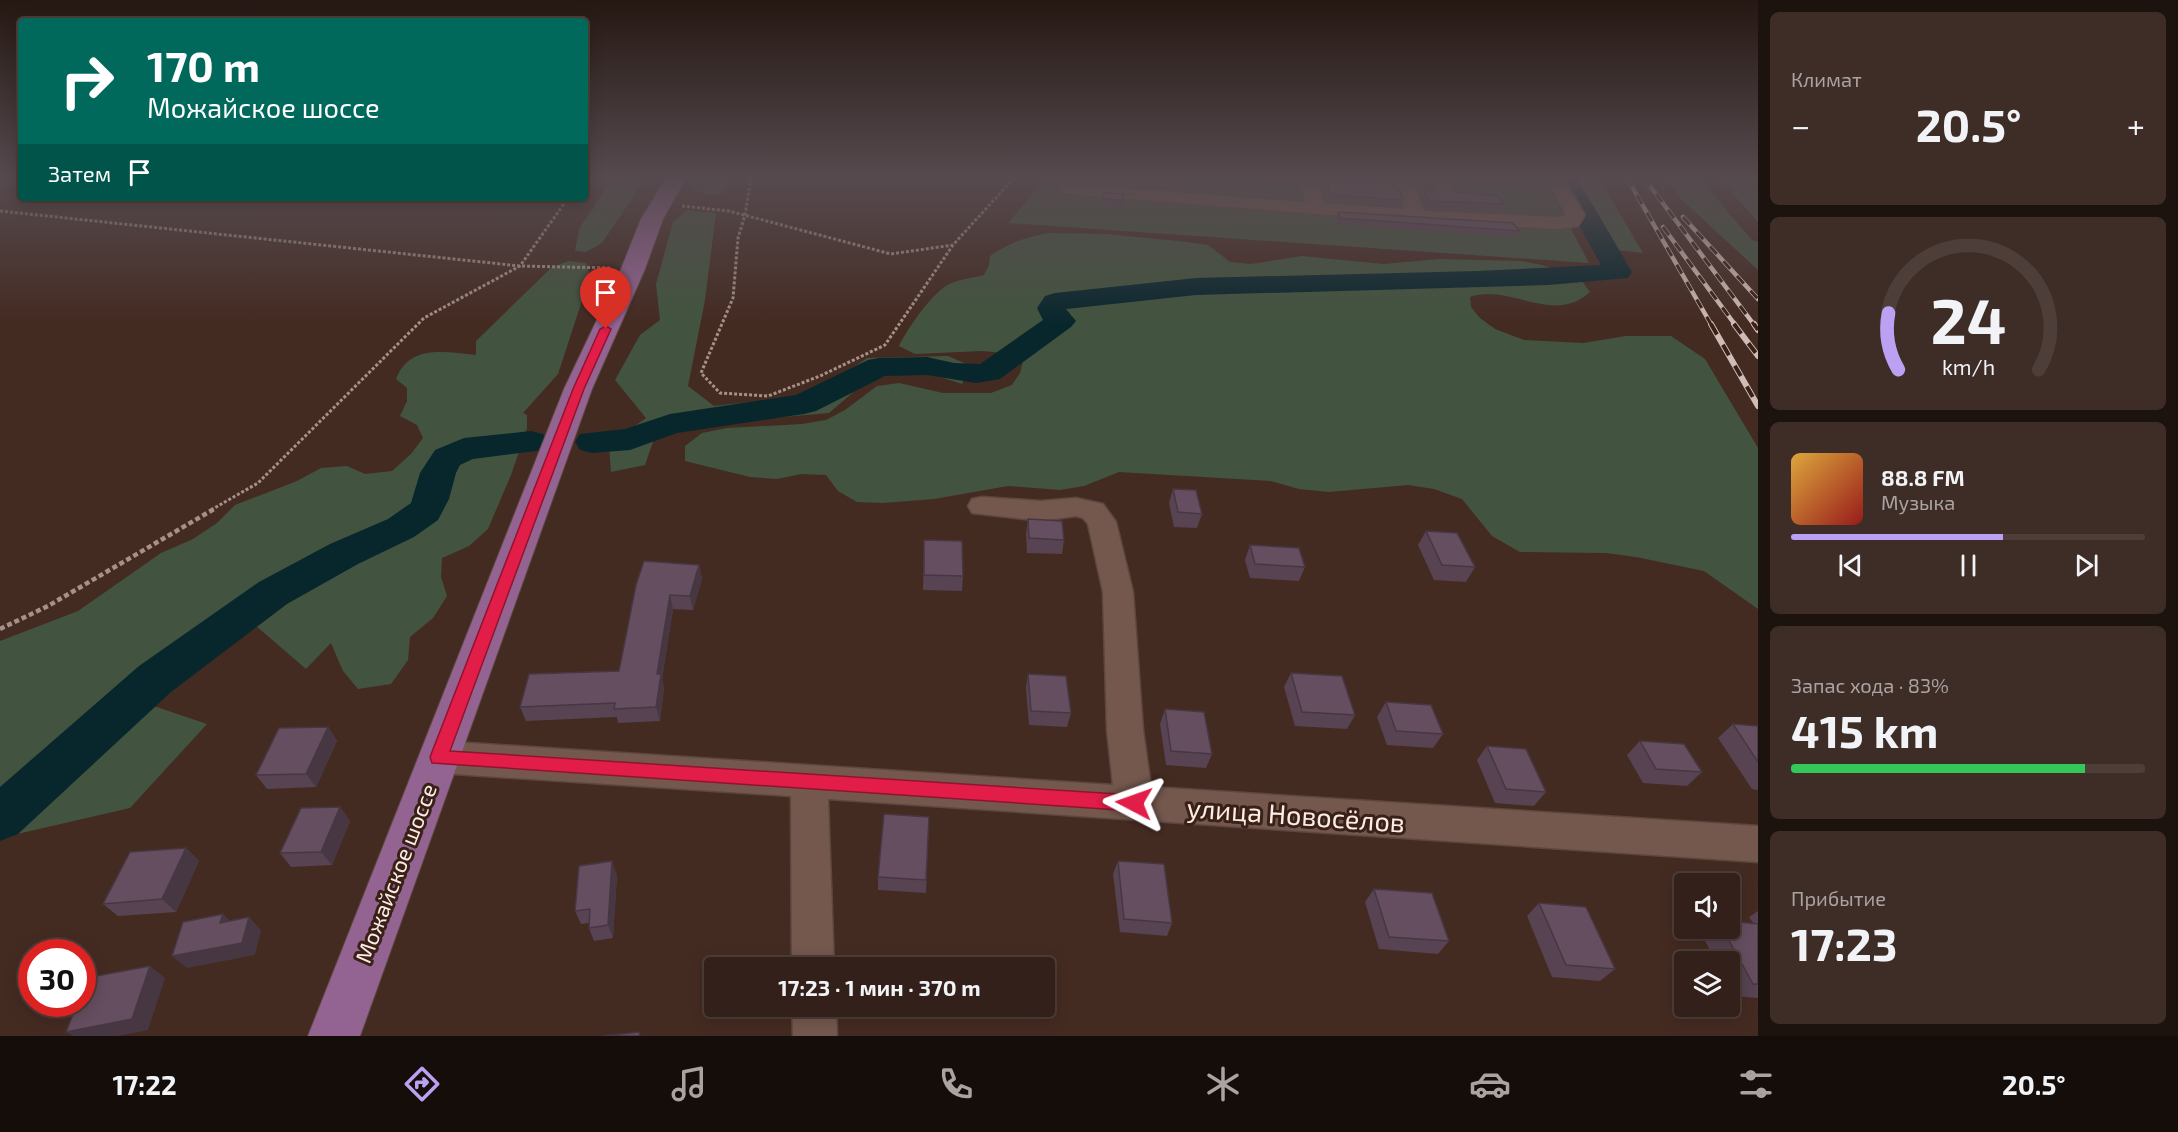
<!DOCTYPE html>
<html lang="ru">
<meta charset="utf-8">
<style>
body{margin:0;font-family:"Exo 2",sans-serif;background:#3e2d27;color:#f1f3f6;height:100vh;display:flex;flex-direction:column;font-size:22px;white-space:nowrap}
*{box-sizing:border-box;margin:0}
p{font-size:20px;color:#a9a3a2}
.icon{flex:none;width:33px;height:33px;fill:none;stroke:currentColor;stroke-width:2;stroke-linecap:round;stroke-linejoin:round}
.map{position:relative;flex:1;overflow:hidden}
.details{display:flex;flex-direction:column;gap:12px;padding:12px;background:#1c120e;width:420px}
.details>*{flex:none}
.banner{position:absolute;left:18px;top:18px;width:570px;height:183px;border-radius:6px;box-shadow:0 3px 15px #0003,0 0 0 2px #4e3e39;background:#00695c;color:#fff;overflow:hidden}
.tools{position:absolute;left:1674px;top:873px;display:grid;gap:12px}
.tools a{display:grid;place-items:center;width:66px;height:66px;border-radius:6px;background:#33201a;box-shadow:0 3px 15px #0003,0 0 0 2px #4e3e39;font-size:30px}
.speed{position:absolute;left:18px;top:939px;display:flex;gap:12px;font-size:30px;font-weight:700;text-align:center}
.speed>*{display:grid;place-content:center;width:78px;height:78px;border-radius:50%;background:#33201a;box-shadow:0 3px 15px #0003,0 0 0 2px #4e3e39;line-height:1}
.speed .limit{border:9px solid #d22;background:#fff;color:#111}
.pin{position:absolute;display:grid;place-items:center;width:51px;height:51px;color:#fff;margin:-62px -26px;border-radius:50% 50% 50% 0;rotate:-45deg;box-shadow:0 0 6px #0007}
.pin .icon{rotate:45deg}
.me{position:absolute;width:66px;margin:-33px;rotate:274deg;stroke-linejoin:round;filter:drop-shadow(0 0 4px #0008)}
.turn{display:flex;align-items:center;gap:21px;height:126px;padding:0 30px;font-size:27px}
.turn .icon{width:78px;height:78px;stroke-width:2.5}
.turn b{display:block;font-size:42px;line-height:51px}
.then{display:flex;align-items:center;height:57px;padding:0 30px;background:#0003;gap:12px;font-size:22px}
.big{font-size:45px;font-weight:700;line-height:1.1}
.details .tile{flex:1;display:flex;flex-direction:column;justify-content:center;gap:9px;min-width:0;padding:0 21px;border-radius:9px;background:#3e2d27}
.details .dial{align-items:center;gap:0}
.dial svg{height:156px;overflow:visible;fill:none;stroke:#4e3e39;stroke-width:7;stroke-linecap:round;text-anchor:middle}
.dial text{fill:#f1f3f6;stroke:none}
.song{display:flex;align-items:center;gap:18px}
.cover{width:72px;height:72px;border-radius:9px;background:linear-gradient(135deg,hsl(40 70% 55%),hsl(0 70% 35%))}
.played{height:6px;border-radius:3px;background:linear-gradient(90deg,#bca0f2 60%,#4e3e39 60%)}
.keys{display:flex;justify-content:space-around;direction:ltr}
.heat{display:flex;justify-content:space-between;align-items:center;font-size:33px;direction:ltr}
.charge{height:9px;border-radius:4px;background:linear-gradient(90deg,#34c759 83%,#4e3e39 0)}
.trip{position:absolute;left:704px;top:957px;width:351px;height:60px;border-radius:6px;background:#33201a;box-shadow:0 3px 15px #0003,0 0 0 2px #4e3e39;font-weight:700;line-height:60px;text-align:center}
.tab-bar{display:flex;height:96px;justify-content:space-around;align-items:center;background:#140d0a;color:#a9a3a2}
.tab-bar .icon{width:42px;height:42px}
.tab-bar .active{color:#bca0f2}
.tab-bar b{font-size:27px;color:#f1f3f6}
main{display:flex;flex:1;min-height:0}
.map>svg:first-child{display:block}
.green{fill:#42543f}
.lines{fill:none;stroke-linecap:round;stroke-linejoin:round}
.river{fill:#08272d;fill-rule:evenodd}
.minor-casing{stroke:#5c473f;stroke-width:3}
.major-casing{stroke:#5c473f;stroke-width:2}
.path-far1{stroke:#a6918a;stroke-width:3;stroke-dasharray:3 2;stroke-linecap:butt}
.path{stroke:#a6918a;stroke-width:4.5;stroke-dasharray:5 3;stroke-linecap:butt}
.minor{fill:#74584e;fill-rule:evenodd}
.major{fill:#936492;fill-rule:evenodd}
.rail-far1-casing{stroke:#cfbcb6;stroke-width:4.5}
.rail-casing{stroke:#cfbcb6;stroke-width:6}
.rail-far1{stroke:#392118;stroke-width:3;stroke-dasharray:10;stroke-linecap:butt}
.rail{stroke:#392118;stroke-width:4;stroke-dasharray:12;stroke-linecap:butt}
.wall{fill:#574352}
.shaded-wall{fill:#473742}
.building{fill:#654e5f;stroke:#473742;stroke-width:1.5}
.route{fill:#e11d48;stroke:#92132f;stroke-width:1.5}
.labels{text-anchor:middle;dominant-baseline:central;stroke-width:6;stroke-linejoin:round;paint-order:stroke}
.street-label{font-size:22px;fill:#fdece6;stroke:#392118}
.near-street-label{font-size:27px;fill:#fdece6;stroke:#392118}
</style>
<main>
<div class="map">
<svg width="1758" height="1036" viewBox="0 0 1758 1036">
<rect width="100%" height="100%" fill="#442b22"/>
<!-- green -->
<g class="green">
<polygon points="613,178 646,178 602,243 586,252 575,251 579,229"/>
<polygon points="691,178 730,178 722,193 711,195 692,189"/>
<polygon points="1046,178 1544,178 1589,263 1008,223"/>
<polygon points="1574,178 1599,178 1643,253 1616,250"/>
<polygon points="1665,178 1699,178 1752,240 1758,242 1758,270 1680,198"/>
<polygon points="1719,178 1758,178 1758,222"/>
<polygon points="687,210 716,213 705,300 688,386 714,406 814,395 867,358 948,356 969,365 962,384 922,371 872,376 829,413 668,427 655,436 645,465 611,472 609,445 646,418 615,380 640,335 660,320 656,284 673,222"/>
<path d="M1048,233L1107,234L1187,242L1208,245L1230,262L1251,264L1302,256L1383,264L1440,259L1521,261L1542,265L1565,272L1582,281L1590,292C1553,326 1510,283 1470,297L1471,307L1480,318L1495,329L1524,340L1583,343L1626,336H1671L1705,359L1758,448V609L1704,571L1636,557L1606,553L1520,552L1492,536L1462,499L1434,489L1408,485L1329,492L1299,489L1271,481L1119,472L1084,486L1060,490L1008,486L934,499L883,503L857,502L838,491L826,475L801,474L777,479L750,477L685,461V446L702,433L727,428L802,424L826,420L845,410L877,386L899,383L943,393H991L1012,385L1020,373L1023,361L1005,353L982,351L915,354L899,346C907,329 934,290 951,283C961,279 973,278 984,275L989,265L990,256C1009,243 1026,237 1048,233Z"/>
<path d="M569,261L586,263L590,276L558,374L523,413L527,415V428L511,475L488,529L469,546L442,558L441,577L447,596L433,618L410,637L408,660L391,684L358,689L343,671L331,643L306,669L255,625L248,632L181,665L154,682L142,702L207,724L130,808L0,838V641L78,611L161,553L193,539L217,523L235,505L297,481L321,468L347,466L365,474L392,471L411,454L423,438L417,425L400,416L407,401V388L396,379C410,344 444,352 476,355V341L552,267Z"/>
</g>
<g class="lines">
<!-- river -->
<g class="river">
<polygon points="1553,178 1577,178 1632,272 1628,278 1548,285 1196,295 1066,309 1076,321 1071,327 1000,379 976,383 927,375 885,376 816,411 804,414 677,433 630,450 592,453 580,450 575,442 580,434 625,429 670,414 796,395 868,360 879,358 927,357 954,363 980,364 1043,320 1037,308 1045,296 1055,293 1196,278 1477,271 1601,265"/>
<polygon points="531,431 543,434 548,442 543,450 473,459 460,465 456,473 449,499 438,520 414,537 358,564 287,604 171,692 18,834 0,841 0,787 139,666 259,582 330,544 388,519 411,503 420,473 435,450 464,438"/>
</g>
<!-- minor casing -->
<g class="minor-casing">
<g id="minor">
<polygon points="1298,178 1316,178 1324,203 1404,209 1394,178 1412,178 1424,211 1558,217 1566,215 1545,178 1563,178 1585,215 1578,226 1558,229 1416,222 1070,194 1064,193 1061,189 1064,185 1070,184 1305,202"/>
<polygon points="982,497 1041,501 1076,498 1103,504 1116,522 1133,592 1143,730 1151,787 1758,826 1758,862 828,799 834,968 792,968 791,796 439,773 426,768 421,757 426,746 439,741 1113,785 1107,730 1103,592 1088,524 1083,518 1076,516 1041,521 972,513 968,506 972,499"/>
<polygon points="792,1006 836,1006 837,1036 793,1036"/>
</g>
</g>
<!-- major casing -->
<g class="major-casing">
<polygon id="major" points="666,178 686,178 663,219 645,269 592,389 360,1036 308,1036 564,389 621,269 641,219"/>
</g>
<!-- path-far1 -->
<g class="path-far1">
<polyline points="751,178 745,215 738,238 733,298 701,373 720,393 768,396 820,376 885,345 953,245 1014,178"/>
<polyline points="682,206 729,211 891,254 953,245"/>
<polyline points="0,211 520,266 611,268"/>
<polyline points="211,510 258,483 424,318 520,266 568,198"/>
</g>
<!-- path -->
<polyline class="path" points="0,629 48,606 214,509"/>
<!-- minor -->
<use href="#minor" class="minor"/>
<!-- major -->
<use href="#major" class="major"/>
<!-- rail-far1 casing -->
<g class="rail-far1-casing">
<g id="rail-far1">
<polyline points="1627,178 1712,326"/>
<polyline points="1644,178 1755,326"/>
<polyline points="1683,217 1758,299"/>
<polyline points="1663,227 1736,326"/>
</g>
</g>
<!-- rail casing -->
<g class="rail-casing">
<g id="rail">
<polyline points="1711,324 1758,406"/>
<polyline points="1734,324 1758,356"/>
<polyline points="1754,324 1758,330"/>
</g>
</g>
<!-- rail-far1 -->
<use href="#rail-far1" class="rail-far1"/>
<!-- rail -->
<use href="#rail" class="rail"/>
</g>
<!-- wall -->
<g class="wall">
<polygon points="1103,178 1123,178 1122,186 1102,184"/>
<polygon points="1165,178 1186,178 1184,188 1166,187"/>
<polygon points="1321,178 1390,178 1395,190 1403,200 1401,207 1329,201"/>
<polygon points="1423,178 1449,178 1456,192 1504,204 1500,212 1426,209 1422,198 1425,191 1428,191"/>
<polygon points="1103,193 1123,201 1122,207 1102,204"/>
<polygon points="1338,212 1519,231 1516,237 1338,224 1335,218"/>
<polygon points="1173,489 1202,514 1197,528 1174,527 1169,503"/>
<polygon points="1028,519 1064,540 1062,554 1027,553 1026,534"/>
<polygon points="1426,531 1475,567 1466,582 1434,580 1418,545"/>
<polygon points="924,540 963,576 962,591 923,590"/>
<polygon points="1250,545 1305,567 1299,581 1250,578 1245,560"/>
<polygon points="699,565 702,579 693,610 673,609 662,679 664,688 660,721 618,723 617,717 526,721 520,707 619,671 636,585"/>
<polygon points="1291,673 1355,715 1347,729 1295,726 1284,687"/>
<polygon points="1028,674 1071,713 1067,727 1029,725 1026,688"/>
<polygon points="1386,702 1443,734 1433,748 1387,745 1377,717"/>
<polygon points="1165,709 1212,754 1206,768 1166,765 1160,724"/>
<polygon points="1733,724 1758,726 1758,790 1752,789 1718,738"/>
<polygon points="328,727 337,741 316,787 267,789 256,775"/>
<polygon points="1640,741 1702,772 1687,786 1643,783 1627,755"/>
<polygon points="1487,746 1546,792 1534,806 1495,803 1477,760"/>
<polygon points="340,807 350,821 332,865 291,867 280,853"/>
<polygon points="929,817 926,893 878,890 878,877"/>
<polygon points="186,848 199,861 176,912 118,916 103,904"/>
<polygon points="1118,861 1172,923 1167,936 1120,932 1113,874"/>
<polygon points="617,875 613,938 594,941 589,928 589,923 581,924 575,911"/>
<polygon points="1374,889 1449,941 1438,954 1379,949 1365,902"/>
<polygon points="1539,903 1615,969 1600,981 1552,977 1527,916"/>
<polygon points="1758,911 1758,998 1734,996 1730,987 1730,962 1716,962 1701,933 1707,928 1730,928 1753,923 1749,917"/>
</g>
<!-- shaded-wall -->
<g class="shaded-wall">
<polygon points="699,565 702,579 693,610 690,596"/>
<polygon points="670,595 673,609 662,679 664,688 660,721 656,707 657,674"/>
<polygon points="328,727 337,741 316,787 306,774"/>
<polygon points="340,807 350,821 332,865 321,852"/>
<polygon points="186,848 199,861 176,912 162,899"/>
<polygon points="612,861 617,875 613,938 608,925"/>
<polygon points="223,914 236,927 220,923"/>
<polygon points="249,917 261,930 255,955 187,968 172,956"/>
<polygon points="150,966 165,978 148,1030 118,1036 73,1036 66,1032"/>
</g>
<!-- building -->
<g class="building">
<polygon points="1103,178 1123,178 1123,180"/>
<polygon points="1325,178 1390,178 1395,190 1400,190 1403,200 1331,195"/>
<polygon points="1429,178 1449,178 1456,192 1498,196 1504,204 1429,201 1425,191 1435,192"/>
<polygon points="1103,193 1123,194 1123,201 1103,198"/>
<polygon points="1338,212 1513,223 1519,231 1340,218"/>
<polygon points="1173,489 1196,490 1202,514 1178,512"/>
<polygon points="1028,519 1062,521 1064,540 1029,538"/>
<polygon points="1426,531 1457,533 1475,567 1442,565"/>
<polygon points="924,540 962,541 963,576 924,575"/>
<polygon points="1250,545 1299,548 1305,567 1255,564"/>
<polygon points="644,561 699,565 690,596 670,595 657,674 661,674 656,707 614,709 615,703 520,707 529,674 619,671 636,585"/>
<polygon points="1291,673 1342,676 1355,715 1302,712"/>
<polygon points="1028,674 1066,676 1071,713 1031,711"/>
<polygon points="1386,702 1431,705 1443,734 1396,731"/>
<polygon points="1165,709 1204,712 1212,754 1171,751"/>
<polygon points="1733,724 1758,726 1758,762"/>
<polygon points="328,727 306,774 256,775 279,728"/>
<polygon points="1640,741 1684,744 1702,772 1656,769"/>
<polygon points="1487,746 1526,749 1546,792 1506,789"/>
<polygon points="340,807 321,852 280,853 301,808"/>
<polygon points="884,814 929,817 926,880 878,877"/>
<polygon points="186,848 162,899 103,904 130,852"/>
<polygon points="612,861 608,925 589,928 590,909 575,911 579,866"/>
<polygon points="1118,861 1164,864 1172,923 1124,919"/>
<polygon points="1374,889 1432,893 1449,941 1389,937"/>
<polygon points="1539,903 1586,907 1615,969 1566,965"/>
<polygon points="223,914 220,923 249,917 242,943 172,956 183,922"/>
<polygon points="1730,921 1758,924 1758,984 1753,984 1722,928 1730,928"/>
<polygon points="150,966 132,1019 66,1032 77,1004 82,1004 82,988 86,978"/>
<polygon points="640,1032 639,1036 603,1036"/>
</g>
<!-- sky -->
<linearGradient id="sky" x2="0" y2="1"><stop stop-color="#251813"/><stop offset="0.55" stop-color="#564a4f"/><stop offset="1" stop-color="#564a4f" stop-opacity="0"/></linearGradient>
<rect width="1758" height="323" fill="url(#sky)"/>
<!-- route -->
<polygon class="route" points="606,326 611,329 584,389 450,751 1134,795 1140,797 1143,803 1140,809 1134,811 432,763 430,757 573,389 600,329"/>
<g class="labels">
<!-- street labels -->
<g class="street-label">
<text transform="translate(395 873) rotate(-69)">Можайское шоссе</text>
</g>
<!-- near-street labels -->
<g class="near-street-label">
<text transform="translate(1296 814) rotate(4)">улица Новосёлов</text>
</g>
</g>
</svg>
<div class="tools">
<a><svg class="icon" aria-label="sound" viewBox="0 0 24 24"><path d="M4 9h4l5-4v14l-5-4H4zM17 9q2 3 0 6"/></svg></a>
<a><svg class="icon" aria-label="layers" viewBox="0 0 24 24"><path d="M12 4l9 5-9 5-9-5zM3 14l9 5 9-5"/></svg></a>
</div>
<div class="speed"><div class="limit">30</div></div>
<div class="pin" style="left:606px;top:329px;background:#d93025"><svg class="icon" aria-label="arrive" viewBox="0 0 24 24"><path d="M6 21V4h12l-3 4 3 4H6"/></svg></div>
<svg class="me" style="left:1134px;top:803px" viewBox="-20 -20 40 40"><path d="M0-17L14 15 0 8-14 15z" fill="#e11d48" stroke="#fff" stroke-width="4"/></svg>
<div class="trip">17:23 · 1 мин · 370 m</div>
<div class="banner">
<div class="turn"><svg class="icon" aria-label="right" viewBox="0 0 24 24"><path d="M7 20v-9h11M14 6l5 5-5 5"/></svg><div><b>170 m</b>Можайское шоссе</div></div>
<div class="then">Затем<svg class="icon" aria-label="arrive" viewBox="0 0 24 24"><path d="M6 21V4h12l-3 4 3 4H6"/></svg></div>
</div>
</div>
<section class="details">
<div class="tile"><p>Климат</p>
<div class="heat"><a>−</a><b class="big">20.5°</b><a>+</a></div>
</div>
<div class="tile dial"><svg viewBox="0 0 100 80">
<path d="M14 69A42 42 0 1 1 86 69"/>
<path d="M14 69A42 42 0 0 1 9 40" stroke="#bca0f2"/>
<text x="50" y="56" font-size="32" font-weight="700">24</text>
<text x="50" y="72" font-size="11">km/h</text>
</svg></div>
<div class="tile">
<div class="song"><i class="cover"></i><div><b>88.8 FM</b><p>Музыка</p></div></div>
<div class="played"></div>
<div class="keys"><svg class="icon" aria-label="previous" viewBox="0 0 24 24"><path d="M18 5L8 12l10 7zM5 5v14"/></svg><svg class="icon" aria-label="pause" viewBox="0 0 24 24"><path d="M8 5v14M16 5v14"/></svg><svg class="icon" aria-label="next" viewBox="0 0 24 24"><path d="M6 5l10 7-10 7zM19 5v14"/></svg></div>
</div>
<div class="tile"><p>Запас хода · 83%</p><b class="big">415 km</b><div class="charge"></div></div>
<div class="tile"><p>Прибытие</p><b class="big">17:23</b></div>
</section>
</main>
<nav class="tab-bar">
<b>17:22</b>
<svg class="icon active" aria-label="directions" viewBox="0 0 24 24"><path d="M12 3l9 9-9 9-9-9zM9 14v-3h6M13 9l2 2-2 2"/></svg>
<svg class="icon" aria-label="music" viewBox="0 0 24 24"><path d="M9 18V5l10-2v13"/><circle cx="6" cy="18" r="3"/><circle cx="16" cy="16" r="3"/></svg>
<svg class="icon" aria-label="phone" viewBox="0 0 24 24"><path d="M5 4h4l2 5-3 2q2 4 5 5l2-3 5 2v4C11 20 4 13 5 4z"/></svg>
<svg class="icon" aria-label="climate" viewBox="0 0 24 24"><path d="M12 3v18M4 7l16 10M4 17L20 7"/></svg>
<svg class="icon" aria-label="car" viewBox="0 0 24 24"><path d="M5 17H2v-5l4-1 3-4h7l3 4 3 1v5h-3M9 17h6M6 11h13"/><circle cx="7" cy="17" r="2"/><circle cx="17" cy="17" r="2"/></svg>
<svg class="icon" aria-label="filters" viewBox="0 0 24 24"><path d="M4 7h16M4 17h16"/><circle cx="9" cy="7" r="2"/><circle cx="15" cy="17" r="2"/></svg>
<b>20.5°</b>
</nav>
